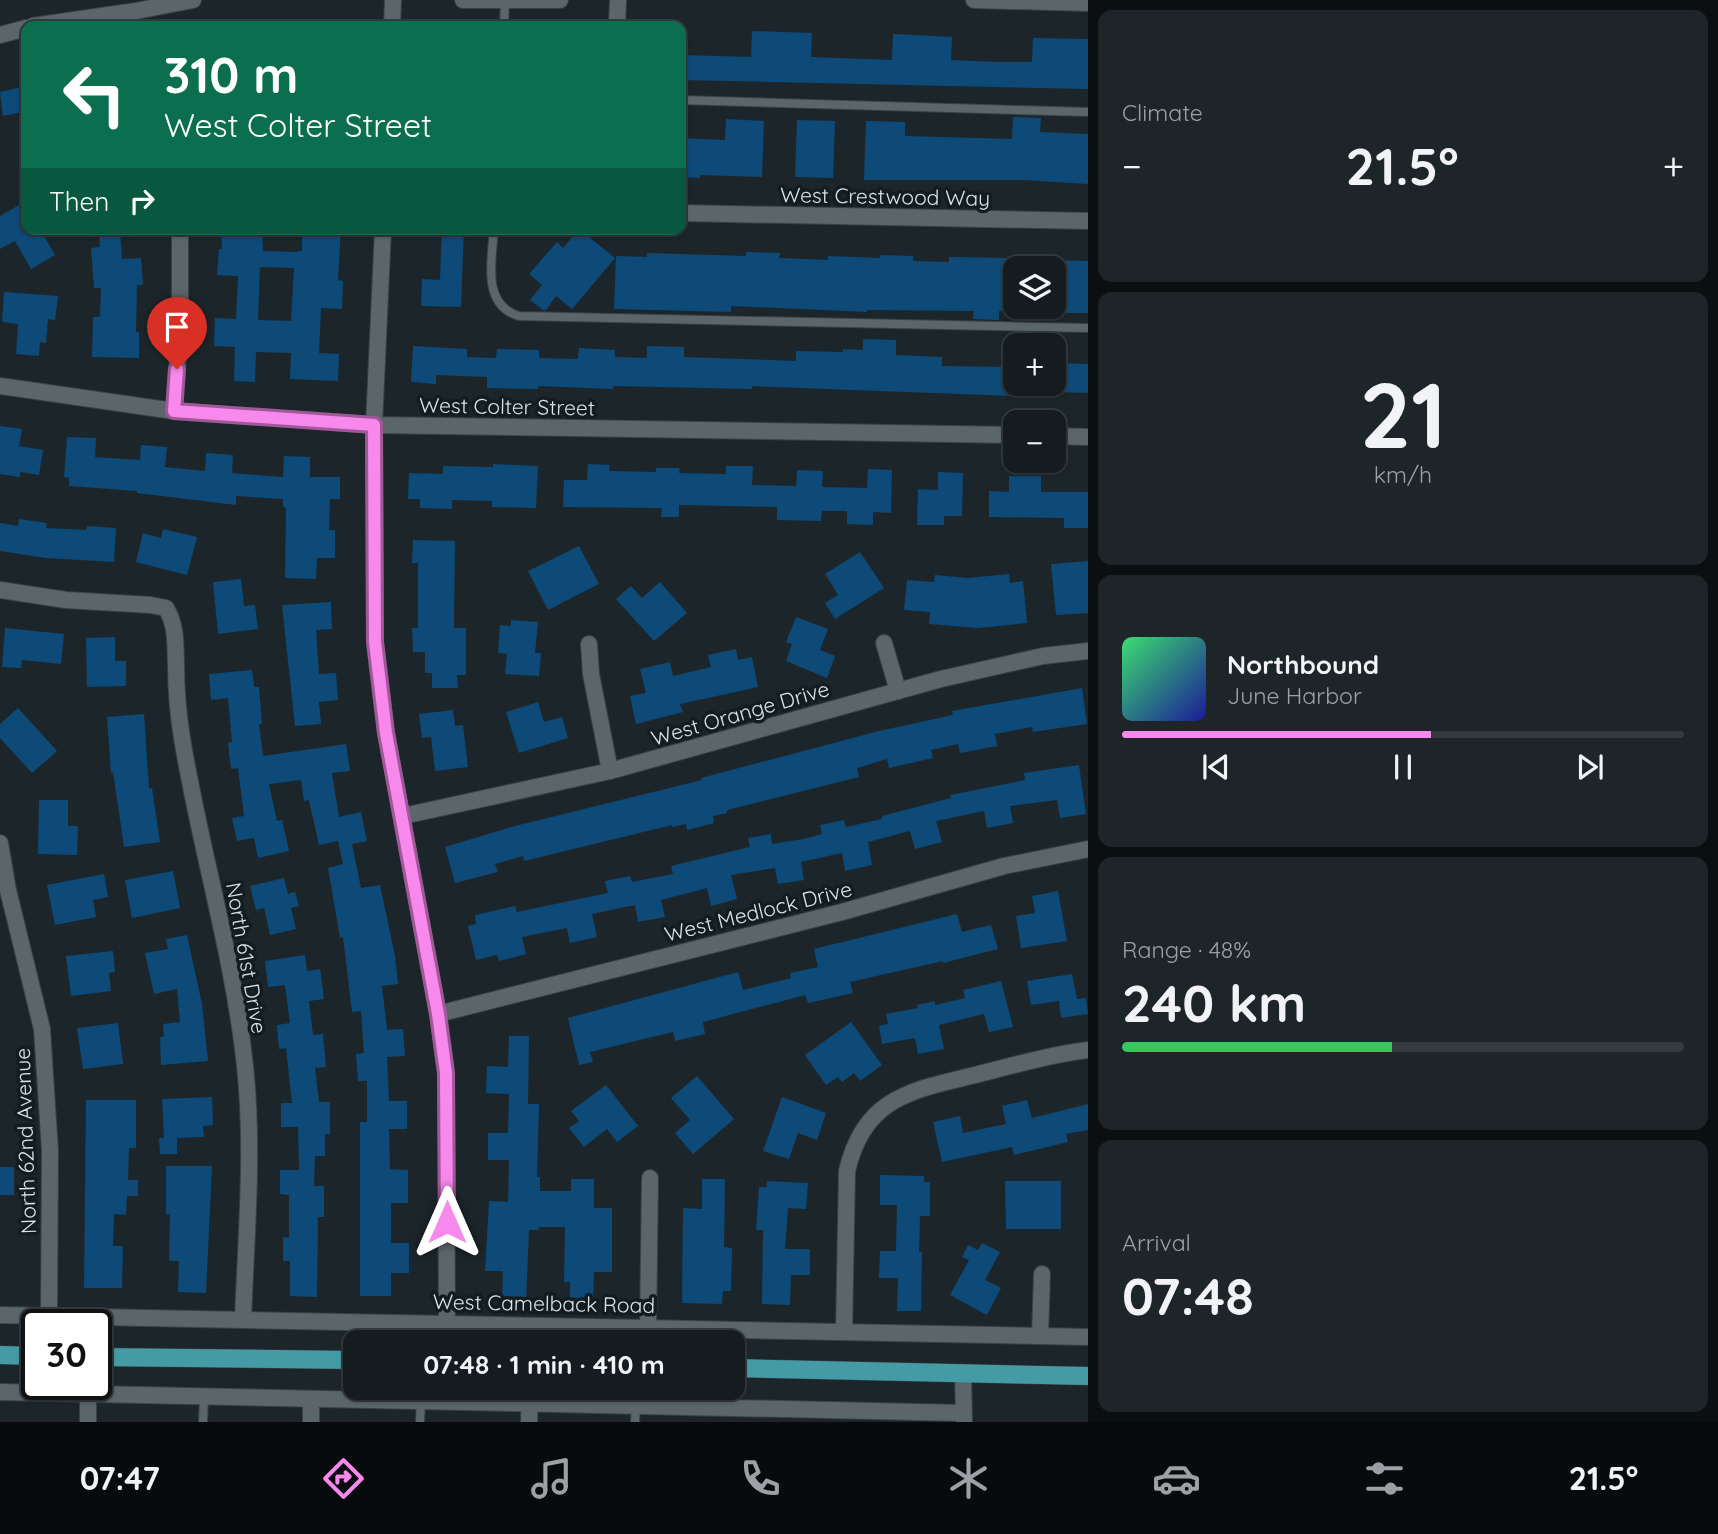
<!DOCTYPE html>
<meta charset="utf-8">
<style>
body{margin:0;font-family:Quicksand,sans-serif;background:#1e2529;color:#f1f3f6;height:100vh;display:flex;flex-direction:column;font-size:26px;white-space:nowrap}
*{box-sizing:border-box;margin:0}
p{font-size:23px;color:#9da1a5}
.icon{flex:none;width:38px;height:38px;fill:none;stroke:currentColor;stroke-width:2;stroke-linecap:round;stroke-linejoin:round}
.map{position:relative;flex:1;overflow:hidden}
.details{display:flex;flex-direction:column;gap:10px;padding:10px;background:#0c0f12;width:630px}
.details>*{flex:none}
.top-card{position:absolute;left:21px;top:21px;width:665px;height:214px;border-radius:14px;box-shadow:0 2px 5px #0004,0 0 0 2px #343a3e;background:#0b6e4f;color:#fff;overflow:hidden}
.fabs{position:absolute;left:1003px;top:256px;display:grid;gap:14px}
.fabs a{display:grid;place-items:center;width:63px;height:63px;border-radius:14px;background:#151c20;box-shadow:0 2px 5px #0004,0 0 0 2px #343a3e;font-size:35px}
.speed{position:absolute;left:21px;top:1309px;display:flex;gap:14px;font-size:35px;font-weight:700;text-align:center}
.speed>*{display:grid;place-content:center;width:91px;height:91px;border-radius:50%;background:#151c20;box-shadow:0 2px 5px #0004,0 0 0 2px #343a3e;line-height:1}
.speed .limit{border:4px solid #111;border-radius:10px;background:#fff;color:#111}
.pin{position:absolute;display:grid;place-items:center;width:60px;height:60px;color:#fff;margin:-72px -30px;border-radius:50% 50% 50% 0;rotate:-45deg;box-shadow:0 0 7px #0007}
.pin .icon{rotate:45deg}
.me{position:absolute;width:77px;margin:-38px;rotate:0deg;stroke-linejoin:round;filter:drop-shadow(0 0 5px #0008)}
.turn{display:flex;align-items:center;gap:24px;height:147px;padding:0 28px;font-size:32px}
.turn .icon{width:91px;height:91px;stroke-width:2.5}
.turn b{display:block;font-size:49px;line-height:60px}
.then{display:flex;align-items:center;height:66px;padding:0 28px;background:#0003;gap:14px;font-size:26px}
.big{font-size:52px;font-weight:800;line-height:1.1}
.details .card{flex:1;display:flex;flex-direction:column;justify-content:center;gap:10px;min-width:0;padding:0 24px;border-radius:14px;background:#1e2529}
.details .dial{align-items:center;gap:0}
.dial b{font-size:91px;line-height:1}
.song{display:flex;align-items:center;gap:21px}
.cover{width:84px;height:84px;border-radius:10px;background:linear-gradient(135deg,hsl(140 70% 55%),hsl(240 70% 35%))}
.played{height:7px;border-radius:4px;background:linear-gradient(90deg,#f788ec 55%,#343a3e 55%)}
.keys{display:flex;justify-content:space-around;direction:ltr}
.heat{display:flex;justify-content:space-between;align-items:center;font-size:38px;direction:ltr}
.charge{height:10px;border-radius:5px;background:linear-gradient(90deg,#34c759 48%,#343a3e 0)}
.trip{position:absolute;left:343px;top:1330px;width:402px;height:70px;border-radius:14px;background:#151c20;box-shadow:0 2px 5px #0004,0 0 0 2px #343a3e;font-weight:800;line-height:70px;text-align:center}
.menu{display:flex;height:112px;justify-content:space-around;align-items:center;background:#080b0d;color:#9da1a5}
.menu .icon{width:49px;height:49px}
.menu .selected{color:#f788ec}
.menu b{font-size:32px;color:#f1f3f6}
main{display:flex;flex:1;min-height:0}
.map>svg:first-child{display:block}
.building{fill:#0d4a78;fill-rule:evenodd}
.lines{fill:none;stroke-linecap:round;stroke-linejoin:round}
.lane-casing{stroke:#3a4246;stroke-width:10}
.street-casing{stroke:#3a4246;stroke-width:18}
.primary-casing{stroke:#3a4246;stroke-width:19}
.lane{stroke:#5b666b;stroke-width:8}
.street{stroke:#5b666b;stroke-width:16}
.primary{stroke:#459ba5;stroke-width:18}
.route-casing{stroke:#a15899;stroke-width:18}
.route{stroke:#f788ec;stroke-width:12}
.labels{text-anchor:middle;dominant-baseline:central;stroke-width:7;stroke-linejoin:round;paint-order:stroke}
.street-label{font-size:21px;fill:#dde3e6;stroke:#131d21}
</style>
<main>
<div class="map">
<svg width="1088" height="1422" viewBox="0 0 1088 1422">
<rect width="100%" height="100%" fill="#1c262a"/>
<!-- building -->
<g class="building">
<polygon points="752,31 812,33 811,57 892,60 893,34 952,37 951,60 999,62 1032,62 1033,38 1088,39 1088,89 681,80 681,55 751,57"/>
<polygon points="26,86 26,111 3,116 0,92"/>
<polygon points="1013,117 1041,118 1040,132 1088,134 1088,184 1024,180 864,180 866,121 905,122 905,136 1012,139"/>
<polygon points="726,119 764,121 762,177 700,175 700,178 681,177 681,138 725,140"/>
<polygon points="797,120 835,121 833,178 795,177"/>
<polygon points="26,201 26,229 40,229 55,255 31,269 15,241 0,249 0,216"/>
<path d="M221,229H262L263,251L295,252L302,251V229H341L338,280L343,281L342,309L321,308L319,353L339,354L338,381L290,379L291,353L256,352L255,382L234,381L235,347L214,346L215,318L236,319L238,276L217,275L219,249H222ZM260,267L294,268L291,321L258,320Z"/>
<polygon points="442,229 464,229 461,307 421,306 422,279 440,280"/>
<polygon points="579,229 615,258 572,309 556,296 546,310 543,310 530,300 542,285 529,274 557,242 563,248"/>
<polygon points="120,231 122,259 141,258 143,285 137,285 136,332 139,332 139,358 92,357 93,317 100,317 101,288 94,288 91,248 100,247 99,233"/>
<polygon points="746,252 780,253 779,258 828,260 828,256 880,258 880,255 913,256 913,261 949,262 949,257 1012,258 1011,311 999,311 999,320 973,319 974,311 867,310 867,312 731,306 731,312 614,309 616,256 647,257 647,253 746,256"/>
<polygon points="1054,260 1088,261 1088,313 1054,313"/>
<polygon points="4,292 58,296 55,320 48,319 46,343 40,342 39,356 16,354 18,324 2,322"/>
<polygon points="863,339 896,340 896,355 942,357 942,366 1015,367 1015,383 1040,383 1039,397 752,386 752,389 614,386 613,389 538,386 538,389 487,388 487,377 436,375 436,384 411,382 413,346 467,349 467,357 496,358 497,349 539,350 539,358 578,359 579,348 615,350 615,357 647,358 647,346 684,347 684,357 796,361 796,351 843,352 843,349 863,350"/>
<polygon points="1056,363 1088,364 1088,393 1055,392"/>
<polygon points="0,426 22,429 19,446 43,450 39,475 20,472 20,477 0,474"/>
<polygon points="67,437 96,438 95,457 140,460 141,445 167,447 165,467 205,471 206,453 233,455 232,473 283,477 284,456 310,457 310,477 340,477 340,499 330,499 329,530 335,530 335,558 317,558 316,579 285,578 286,508 283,507 283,499 236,496 236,505 137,493 137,491 69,486 69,478 64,477"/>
<polygon points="493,464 538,466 536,508 492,507 492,501 452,500 452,509 420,508 420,499 408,499 409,473 443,474 443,466 493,467"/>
<polygon points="588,464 610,465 609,471 656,472 656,468 680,468 679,473 726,474 726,466 753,466 752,485 796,486 797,470 823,471 822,487 867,488 868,469 892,470 891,513 873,512 873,525 847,524 847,511 822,511 821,521 777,520 777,507 679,505 679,517 661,517 662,508 563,507 564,480 587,480"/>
<polygon points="938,472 963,473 962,516 944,516 944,525 917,525 918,489 938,490"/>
<polygon points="1009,476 1041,476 1041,492 1088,492 1088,528 1064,528 1064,518 989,517 989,491 1009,492"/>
<polygon points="19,519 47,523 46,528 86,530 87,526 116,528 114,562 46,558 0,551 0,523 18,526"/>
<polygon points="163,529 197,537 187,575 136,562 143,533 161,538"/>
<polygon points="413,540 455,541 454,628 466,628 466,675 457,675 458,688 432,688 432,673 425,673 425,652 413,652 412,628 418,628 418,563 412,563"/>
<polygon points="579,546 599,584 548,610 528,571"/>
<polygon points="860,552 884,588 835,619 825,603 838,595 825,574"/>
<polygon points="1088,561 1088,613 1056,615 1051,564"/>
<polygon points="1009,574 1010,583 1023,581 1027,623 978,628 929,624 930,612 904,610 907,580 934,582 935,575 968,578"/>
<polygon points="241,579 244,606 255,605 258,629 218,634 213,582"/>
<polygon points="660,582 687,613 654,641 616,599 631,586 642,598"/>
<polygon points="331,602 332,629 316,630 319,674 336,673 338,700 319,702 321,724 295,726 282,605"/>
<polygon points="796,617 828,629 820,650 835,656 827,678 786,661 792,644 786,642"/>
<polygon points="511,620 538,622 535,653 541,653 539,676 505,674 507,654 498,653 500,625 511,626"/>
<polygon points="5,628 64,634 61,664 22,660 21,668 2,667"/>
<polygon points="115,637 115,661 126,661 126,686 87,687 86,638"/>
<polygon points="736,649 738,660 752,657 758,687 680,704 683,712 636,724 630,696 646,693 640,669 670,662 673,676 711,667 708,655"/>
<polygon points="252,670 254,687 259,687 262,724 259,724 263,756 346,744 350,771 332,773 339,817 361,812 367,841 352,844 361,888 380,885 395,956 398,984 382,986 387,1030 403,1029 405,1056 387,1057 389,1101 407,1101 407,1129 389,1129 390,1169 408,1170 408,1203 391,1203 391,1243 409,1243 409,1273 391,1273 391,1296 360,1296 360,1122 367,1122 367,1081 358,1081 356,1054 364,1053 361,1011 352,1012 343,937 340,938 328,868 343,864 338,841 319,845 309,800 304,801 301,780 269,784 277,821 282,820 289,851 258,858 254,838 237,841 232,818 244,816 238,768 231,769 228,743 232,742 228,698 211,700 209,674"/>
<polygon points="1082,688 1087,724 1033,732 1032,727 995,734 997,746 960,753 958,744 931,750 933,758 889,768 887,759 857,768 859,777 727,810 727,813 713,816 714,823 687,830 686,824 672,827 672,825 524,861 523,856 495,864 498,872 455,883 445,847 515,826 702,780 701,778 879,731 953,715 952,711"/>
<polygon points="538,702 544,722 562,717 568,738 519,753 506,712"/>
<polygon points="18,708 57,751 32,773 0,738 0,724"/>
<polygon points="453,710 455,726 463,725 468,767 435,771 431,737 422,738 419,714"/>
<polygon points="144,714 149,789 152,788 160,842 124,847 113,772 111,773 107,717"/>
<polygon points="1079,765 1086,814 1060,818 1057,800 1010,806 1013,823 987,828 984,811 936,821 942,842 915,849 910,831 868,842 872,865 845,871 842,853 801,862 804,880 778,884 775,868 731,875 737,899 711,906 707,888 661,900 665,917 638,922 635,905 592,914 597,937 570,943 567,928 522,937 526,954 499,961 497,955 476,960 468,926 476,924 475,915 515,906 517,912 608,893 605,881 630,876 632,882 673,874 671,866 750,847 748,838 771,834 772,844 803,839 822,834 820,825 844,820 846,827 882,819 882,816 951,798 950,795 1025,780 1024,773"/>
<polygon points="39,800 68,800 68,826 78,826 77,855 38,854"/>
<polygon points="173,871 180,908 132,918 125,880"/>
<polygon points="104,874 108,897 93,900 96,917 55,925 47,885"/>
<polygon points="284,878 288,894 295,892 299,906 291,908 296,929 270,935 264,908 256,910 250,886"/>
<polygon points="1058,891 1067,941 1021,948 1016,916 1035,913 1032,896"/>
<polygon points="957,914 962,932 991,925 998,949 943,963 943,961 850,982 853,993 808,1003 805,995 703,1022 705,1034 675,1041 673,1032 590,1052 593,1062 579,1065 568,1018 738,972 743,990 791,978 790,973 818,967 814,949"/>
<polygon points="187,935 202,1004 208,1061 161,1065 160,1037 164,1037 163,1024 180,1022 177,989 154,994 145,953 168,949 166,939"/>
<polygon points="113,951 115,972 109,973 111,991 71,996 66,956"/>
<polygon points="305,955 307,971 320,969 324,999 309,1001 313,1035 323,1034 326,1067 315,1068 319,1102 330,1102 330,1134 325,1134 325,1156 315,1156 314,1186 324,1186 324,1217 318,1217 317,1297 290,1296 290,1261 283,1261 283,1237 289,1238 289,1195 280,1194 280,1170 299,1170 298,1127 281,1127 281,1103 292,1103 286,1048 279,1049 277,1025 290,1023 285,985 268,987 265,961"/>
<polygon points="1072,974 1077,999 1086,998 1088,1014 1061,1018 1059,1001 1031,1005 1027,981"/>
<polygon points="1001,981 1013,1027 989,1032 984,1014 939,1025 944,1049 918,1054 915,1038 882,1044 879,1026 888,1024 886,1014 918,1008 917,1005 935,1001 935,1005 965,998 963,990"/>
<polygon points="851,1022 882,1065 860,1081 854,1073 842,1082 838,1077 826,1085 805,1055"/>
<polygon points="118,1023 123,1064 83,1069 77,1028"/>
<polygon points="509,1036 529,1036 528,1104 539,1104 537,1177 540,1177 540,1191 571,1191 571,1179 594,1179 594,1208 612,1208 612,1272 594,1272 593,1301 570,1301 570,1282 564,1282 565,1227 539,1227 538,1230 529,1230 526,1302 502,1301 503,1271 485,1271 489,1201 508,1202 509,1160 488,1160 488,1133 508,1133 509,1094 486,1093 487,1066 508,1067"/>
<polygon points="697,1076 734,1119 693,1154 675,1133 690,1120 671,1098"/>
<polygon points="606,1085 638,1126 617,1142 607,1129 584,1147 569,1128 579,1121 571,1111"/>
<polygon points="212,1097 213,1125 203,1126 204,1137 177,1138 177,1154 160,1154 159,1138 164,1138 162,1099"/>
<polygon points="782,1097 826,1113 817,1140 798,1133 789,1159 763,1151"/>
<polygon points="86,1100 136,1100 136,1148 129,1148 128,1180 138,1180 138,1196 127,1196 126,1215 114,1214 113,1246 123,1246 122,1288 84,1288"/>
<polygon points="1027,1100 1032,1118 1088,1104 1088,1130 1066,1134 1068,1142 1014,1155 1012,1147 942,1162 933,1122 960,1116 963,1133 1006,1124 1002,1106"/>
<polygon points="166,1166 212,1166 206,1293 178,1292 179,1261 169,1261 170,1214 166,1214"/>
<rect x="0" y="1167" width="14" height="28"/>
<polygon points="880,1175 924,1176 924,1182 930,1182 930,1216 920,1216 919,1252 922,1252 921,1311 897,1311 898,1278 879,1278 880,1251 896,1251 897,1205 880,1205"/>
<polygon points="702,1179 725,1179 724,1247 732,1248 731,1291 723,1291 722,1304 682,1303 683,1208 702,1209"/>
<polygon points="767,1181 808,1183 806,1209 788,1208 785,1249 810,1249 810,1275 791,1275 790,1305 762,1304 763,1230 756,1230 759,1187 767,1187"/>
<polygon points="1005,1181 1061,1181 1061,1229 1006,1229"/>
<polygon points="982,1243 1000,1252 985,1280 1001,1288 987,1315 950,1295 969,1260 962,1257 968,1245 978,1250"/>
</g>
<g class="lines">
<!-- lane casing -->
<g class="lane-casing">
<g id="lane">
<polyline points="504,26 505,1"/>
<polyline points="681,100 1088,112"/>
<path d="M494,229C492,259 481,305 519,316L1088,328"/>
<polyline points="203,1422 204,1397"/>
<polyline points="420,1422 421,1401"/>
<polyline points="635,1422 636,1406"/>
</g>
</g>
<!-- street casing -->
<g class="street-casing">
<g id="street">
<polyline points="463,0 560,0"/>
<polyline points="974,0 1088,3"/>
<polyline points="33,26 136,11 193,0"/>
<polyline points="392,26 393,0"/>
<polyline points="617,26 618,0"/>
<polyline points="0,35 26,28"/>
<polyline points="681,213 1088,221"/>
<polyline points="383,229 374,425 375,642 386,733 438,1014 446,1073 447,1342"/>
<polyline points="0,386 174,411 374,425 1015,435"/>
<polyline points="174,411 180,326 180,229"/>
<polyline points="1054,436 1088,437"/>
<path d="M0,590L66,600L151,605L166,608C177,627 175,643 176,664C176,688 178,714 182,738C200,848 233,954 245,1066C254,1150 246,1236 243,1320"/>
<polyline points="884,643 898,691"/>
<polyline points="589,644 591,674 610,771"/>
<polyline points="403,816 610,771 941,679 1043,656 1088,651"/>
<polyline points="0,843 8,890 42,1029 50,1151 49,1316"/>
<polyline points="438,1014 842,912 1004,866 1088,849"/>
<polyline points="0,1315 1088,1337"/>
<polyline points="648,1328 650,1178"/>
<path d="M844,1332L847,1171C853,1145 866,1119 889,1104C914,1088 943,1083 971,1076C1010,1066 1049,1055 1088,1050"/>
<polyline points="1040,1336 1042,1274"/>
<polyline points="963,1373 964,1422"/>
<polyline points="0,1392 963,1413"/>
<polyline points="88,1422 88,1386"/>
<polyline points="311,1422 311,1399"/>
<polyline points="529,1422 530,1388"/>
</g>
</g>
<!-- primary casing -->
<g class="primary-casing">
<g id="primary">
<polyline points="0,1355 37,1356"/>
<polyline points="96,1357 355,1360"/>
<polyline points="733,1368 1088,1376"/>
</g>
</g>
<!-- lane -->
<use href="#lane" class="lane"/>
<!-- street -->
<use href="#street" class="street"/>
<!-- primary -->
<use href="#primary" class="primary"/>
</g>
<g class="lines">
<!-- route casing -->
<g class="route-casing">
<polyline id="route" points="177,369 174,411 374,425 375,642 386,733 438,1014 446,1073 447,1222"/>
</g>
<!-- route -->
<use href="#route" class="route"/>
</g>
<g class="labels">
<!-- street labels -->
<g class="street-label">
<text transform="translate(885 196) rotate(1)">West Crestwood Way</text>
<text transform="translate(507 406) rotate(1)">West Colter Street</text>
<text transform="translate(740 713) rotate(-16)">West Orange Drive</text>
<text transform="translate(758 911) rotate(-14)">West Medlock Drive</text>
<text transform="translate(247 958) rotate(80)">North 61st Drive</text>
<text transform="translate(25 1141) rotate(-92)">North 62nd Avenue</text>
<text transform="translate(544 1303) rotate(1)">West Camelback Road</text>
</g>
</g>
</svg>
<div class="fabs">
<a><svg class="icon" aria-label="layers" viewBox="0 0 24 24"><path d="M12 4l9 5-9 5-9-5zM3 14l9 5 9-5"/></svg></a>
<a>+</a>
<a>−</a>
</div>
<div class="speed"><div class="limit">30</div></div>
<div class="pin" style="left:177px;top:369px;background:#d93025"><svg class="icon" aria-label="arrive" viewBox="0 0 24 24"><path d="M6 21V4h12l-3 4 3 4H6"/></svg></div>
<svg class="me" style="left:447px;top:1222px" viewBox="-20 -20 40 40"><path d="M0-17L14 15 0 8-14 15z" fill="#f788ec" stroke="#fff" stroke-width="4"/></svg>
<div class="trip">07:48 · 1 min · 410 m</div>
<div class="top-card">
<div class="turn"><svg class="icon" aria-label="left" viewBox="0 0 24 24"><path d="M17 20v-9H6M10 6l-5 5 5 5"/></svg><div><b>310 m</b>West Colter Street</div></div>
<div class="then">Then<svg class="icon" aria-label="right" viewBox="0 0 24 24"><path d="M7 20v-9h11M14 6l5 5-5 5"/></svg></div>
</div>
</div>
<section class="details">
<div class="card"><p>Climate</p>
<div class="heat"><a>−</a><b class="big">21.5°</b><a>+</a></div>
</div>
<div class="card dial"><b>21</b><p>km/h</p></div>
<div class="card">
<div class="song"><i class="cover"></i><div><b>Northbound</b><p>June Harbor</p></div></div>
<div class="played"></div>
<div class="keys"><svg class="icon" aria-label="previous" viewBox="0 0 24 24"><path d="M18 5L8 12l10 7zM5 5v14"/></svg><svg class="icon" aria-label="pause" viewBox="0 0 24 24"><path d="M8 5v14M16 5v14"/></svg><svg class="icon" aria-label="next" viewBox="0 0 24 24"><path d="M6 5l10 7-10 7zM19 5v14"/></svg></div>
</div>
<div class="card"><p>Range · 48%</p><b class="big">240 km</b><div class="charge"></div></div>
<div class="card"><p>Arrival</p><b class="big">07:48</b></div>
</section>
</main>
<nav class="menu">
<b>07:47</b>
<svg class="icon selected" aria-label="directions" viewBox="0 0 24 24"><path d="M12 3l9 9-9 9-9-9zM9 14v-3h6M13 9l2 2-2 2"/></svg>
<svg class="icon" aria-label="music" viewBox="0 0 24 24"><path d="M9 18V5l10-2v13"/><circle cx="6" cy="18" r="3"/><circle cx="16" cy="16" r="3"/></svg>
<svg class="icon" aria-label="phone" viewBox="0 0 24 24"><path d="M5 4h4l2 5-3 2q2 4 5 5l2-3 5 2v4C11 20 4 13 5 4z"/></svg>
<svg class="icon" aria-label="climate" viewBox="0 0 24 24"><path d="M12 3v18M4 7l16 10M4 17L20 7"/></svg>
<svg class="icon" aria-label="car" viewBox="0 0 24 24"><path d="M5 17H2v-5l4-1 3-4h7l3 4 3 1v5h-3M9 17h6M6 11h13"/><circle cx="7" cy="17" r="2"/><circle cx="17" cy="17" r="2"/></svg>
<svg class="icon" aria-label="filters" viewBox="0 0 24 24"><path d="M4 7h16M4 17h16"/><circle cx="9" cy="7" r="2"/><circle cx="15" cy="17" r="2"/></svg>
<b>21.5°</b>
</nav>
